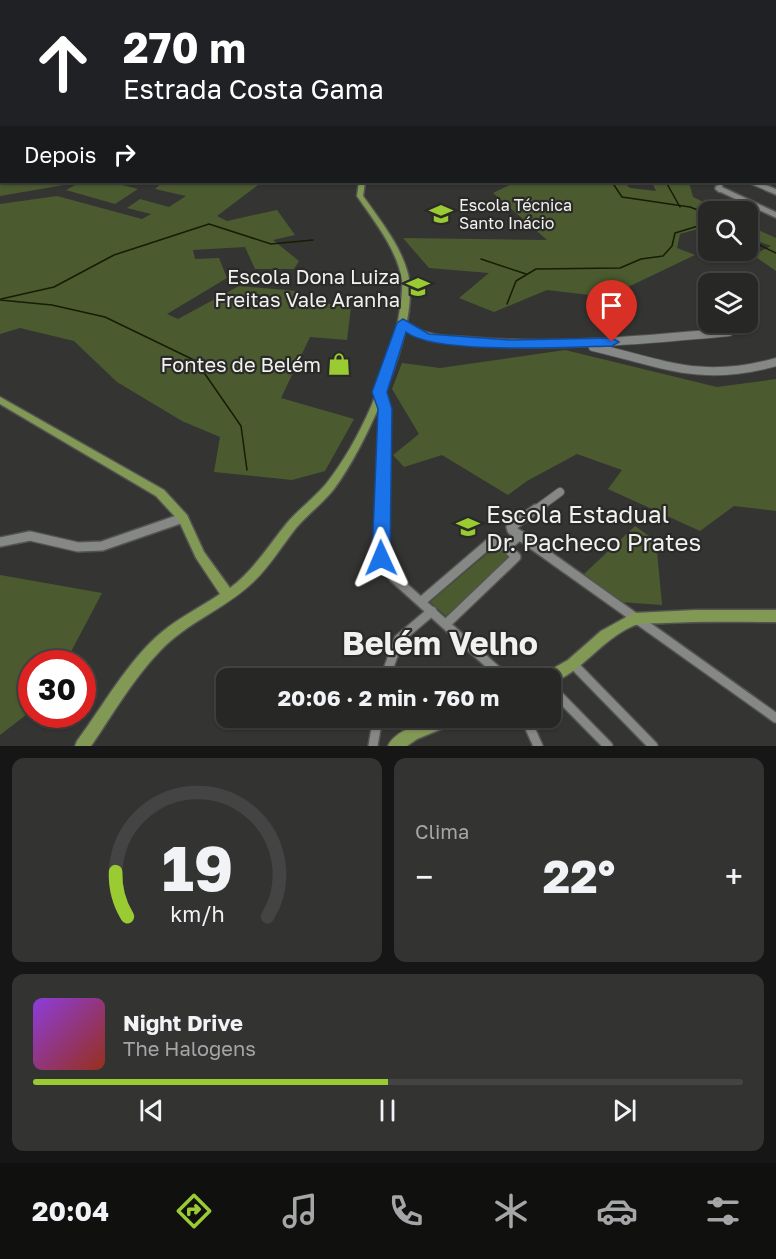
<!DOCTYPE html>
<html lang="pt">
<meta charset="utf-8">
<style>
body{margin:0;font-family:"Golos Text",sans-serif;background:#333432;color:#f1f3f6;height:100vh;display:flex;flex-direction:column;font-size:22px;white-space:nowrap}
*{box-sizing:border-box;margin:0}
p{font-size:20px;color:#a4a6a7}
.icon{flex:none;width:33px;height:33px;fill:none;stroke:currentColor;stroke-width:2;stroke-linecap:round;stroke-linejoin:round}
.map{position:relative;height:746px;overflow:hidden}
.details{display:flex;flex-direction:column;gap:12px;padding:12px;background:#151615;flex:1}
.details>*{flex:none}
.guide{position:absolute;left:0px;top:0px;width:777px;height:183px;box-shadow:0 2px 4px #0004,0 0 0 2px #434443;background:#202124;color:#fff;overflow:hidden}
.tools{position:absolute;left:698px;top:201px;display:grid;gap:12px}
.tools a{display:grid;place-items:center;width:60px;height:60px;border-radius:12px;background:#272826;box-shadow:0 2px 4px #0004,0 0 0 2px #434443;font-size:30px}
.speed{position:absolute;left:18px;top:650px;display:flex;gap:12px;font-size:30px;font-weight:700;text-align:center}
.speed>*{display:grid;place-content:center;width:78px;height:78px;border-radius:50%;background:#272826;box-shadow:0 2px 4px #0004,0 0 0 2px #434443;line-height:1}
.speed .limit{border:9px solid #d22;background:#fff;color:#111}
.pin{position:absolute;display:grid;place-items:center;width:51px;height:51px;color:#fff;margin:-62px -26px;border-radius:50% 50% 50% 0;rotate:-45deg;box-shadow:0 0 6px #0007}
.pin .icon{rotate:45deg}
.me{position:absolute;width:66px;margin:-33px;rotate:359deg;stroke-linejoin:round;filter:drop-shadow(0 0 4px #0008)}
.turn{display:flex;align-items:center;gap:21px;height:126px;padding:0 24px;font-size:27px}
.turn .icon{width:78px;height:78px;stroke-width:2.5}
.turn b{display:block;font-size:42px;line-height:51px}
.then{display:flex;align-items:center;height:57px;padding:0 24px;background:#0003;gap:12px;font-size:22px}
.big{font-size:45px;font-weight:700;line-height:1.1}
.details .tile{flex:1;display:flex;flex-direction:column;justify-content:center;gap:9px;min-width:0;padding:0 21px;border-radius:12px;background:#333432}
.details .dial{align-items:center;gap:0}
.dial svg{height:156px;overflow:visible;fill:none;stroke:#434443;stroke-width:7;stroke-linecap:round;text-anchor:middle}
.dial text{fill:#f1f3f6;stroke:none}
.song{display:flex;align-items:center;gap:18px}
.cover{width:72px;height:72px;border-radius:9px;background:linear-gradient(135deg,hsl(270 70% 55%),hsl(10 70% 35%))}
.played{height:6px;border-radius:3px;background:linear-gradient(90deg,#9bcb33 50%,#434443 50%)}
.keys{display:flex;justify-content:space-around;direction:ltr}
.heat{display:flex;justify-content:space-between;align-items:center;font-size:33px;direction:ltr}
.details .tiles{flex:1;display:grid;gap:12px;grid-template-columns:1fr 1fr}
.tile:last-child{grid-column:span 2}
.trip{position:absolute;left:216px;top:668px;width:345px;height:60px;border-radius:12px;background:#272826;box-shadow:0 2px 4px #0004,0 0 0 2px #434443;font-weight:700;line-height:60px;text-align:center}
.menu{display:flex;height:96px;justify-content:space-around;align-items:center;background:#10100f;color:#a4a6a7}
.menu .icon{width:42px;height:42px}
.menu .active{color:#9bcb33}
.menu b{font-size:27px;color:#f1f3f6}
.map>svg:first-child{display:block}
.green{fill:#4b5b2f}
.lines{fill:none;stroke-linecap:round;stroke-linejoin:round}
.stream{stroke:#151e03;stroke-width:1.5}
.minor-far4-casing{stroke:#535452;stroke-width:4.5}
.minor-far3-casing{stroke:#535452;stroke-width:7}
.minor-far2-casing{stroke:#535452;stroke-width:8}
.minor-far1-casing{stroke:#535452;stroke-width:10}
.minor-casing{stroke:#535452;stroke-width:12}
.major-casing{stroke:#535452;stroke-width:3}
.minor-far4{stroke:#868885;stroke-width:3}
.minor-far3{stroke:#868885;stroke-width:4.5}
.minor-far2{stroke:#868885;stroke-width:5}
.minor-far1{stroke:#868885;stroke-width:8}
.minor{stroke:#868885;stroke-width:9}
.major{fill:#829956;fill-rule:evenodd}
.route{fill:#1a73e8;stroke:#114b97;stroke-width:1.5}
.labels{text-anchor:middle;dominant-baseline:central;stroke-width:4.5;stroke-linejoin:round;paint-order:stroke}
.far-poi-label{font-size:16px;fill:#f1f2f0;stroke:#2a2b29;text-anchor:start}
.poi-label{font-size:20px;fill:#f1f2f0;stroke:#2a2b29;text-anchor:end}
.near-poi-label{font-size:24px;fill:#f1f2f0;stroke:#2a2b29;text-anchor:start}
.near-district-label{font-size:32px;font-weight:bold;fill:#f1f2f0;stroke:#2a2b29}
</style>
<div class="map">
<svg width="776" height="746" viewBox="0 0 776 746">
<rect width="100%" height="100%" fill="#343533"/>
<!-- green -->
<g class="green">
<polygon points="0,152 2,182 70,182 64,185 0,196"/>
<polygon points="81,182 122,182 118,184 138,189 115,204 66,190"/>
<polygon points="163,182 268,182 262,182 217,216 227,221 277,210 295,235 273,240 299,261 294,269 255,269 245,247 193,250 195,259 219,258 227,278 167,314 178,319 239,286 297,291 301,300 351,307 347,340 310,337 281,398 354,419 325,471 292,480 214,472 220,437 182,421 117,382 74,341 20,328 0,334 0,204 57,196 142,219 151,214 127,208 140,199 169,207 186,196 155,189"/>
<polygon points="516,182 623,182 630,188 656,191 652,182 689,182 693,197 722,211 708,212 708,226 680,234 677,248 695,255 607,297 547,290 494,312 459,298 489,273 429,268 403,238 547,240 493,193"/>
<polygon points="747,225 776,238 776,271 753,255 771,246 747,237"/>
<polygon points="565,350 717,387 776,379 776,511 734,506 700,531 608,489 622,470 577,454 527,481 508,495 442,455 404,467 393,455 419,434 392,389 402,363 440,368"/>
<polygon points="635,526 656,541 662,605 620,602 584,574"/>
<polygon points="496,546 511,558 446,616 430,602"/>
<polygon points="0,575 102,593 65,663 32,663 31,711 0,735"/>
</g>
<g class="lines">
<!-- stream -->
<g class="stream">
<polyline points="201,0 205,2"/>
<polyline points="770,0 775,2"/>
<polyline points="98,2 108,0"/>
<polyline points="612,182 622,197 690,207 708,214"/>
<polyline points="666,182 680,207"/>
<polyline points="747,239 776,253"/>
<polyline points="481,259 526,274"/>
<polyline points="1,299 54,287 114,255 209,224 271,244 313,240"/>
<polyline points="0,300 52,305 105,317 196,361 241,426 247,470"/>
<polyline points="507,304 516,281 536,269 620,268 641,259 663,256 672,246 675,233 708,223"/>
</g>
<!-- minor-far4 casing -->
<g class="minor-far4-casing">
<g id="minor-far4">
<polyline points="464,0 466,2"/>
<polyline points="607,0 622,2"/>
</g>
</g>
<!-- minor-far3 casing -->
<g class="minor-far3-casing">
<g id="minor-far3">
<polyline points="752,182 771,190"/>
<polyline points="720,190 720,182"/>
</g>
</g>
<!-- minor-far2 casing -->
<g class="minor-far2-casing">
<g id="minor-far2">
<polyline points="718,188 776,215"/>
<polyline points="767,188 776,192"/>
<polyline points="403,323 412,329"/>
</g>
</g>
<!-- minor-far1 casing -->
<g class="minor-far1-casing">
<g id="minor-far1">
<path d="M410,328C428,341 449,339 471,341C558,348 643,340 729,332"/>
<path d="M593,347C665,364 701,383 776,362"/>
<polyline points="380,393 385,409 382,511"/>
<polyline points="534,511 560,492"/>
</g>
</g>
<!-- minor casing -->
<g class="minor-casing">
<g id="minor">
<polyline points="382,509 381,558 394,578 505,678"/>
<polyline points="536,509 511,527 512,530 776,718"/>
<polyline points="0,542 30,536 78,547 102,546 183,518"/>
<polyline points="422,601 492,541 506,547 520,535"/>
<polyline points="446,624 516,557 506,547"/>
<polyline points="573,664 653,746"/>
<polyline points="385,678 399,639 432,611"/>
<polyline points="550,687 608,746"/>
<polyline points="525,717 538,746"/>
<polyline points="373,746 378,717"/>
</g>
</g>
<!-- major casing -->
<g class="major-casing">
<g id="major">
<polygon points="548,0 555,2 550,2"/>
<path d="M359,182H365L363,196C380,220 401,246 408,274C421,326 366,447 334,489C323,503 308,514 296,528C281,547 269,568 251,584C223,610 186,623 160,651C133,679 113,714 91,746H75L77,741C103,706 129,659 162,632C180,617 201,607 220,594L196,558L179,521L156,496L0,404V397L164,490L187,515L204,552L230,588C254,570 268,546 287,523C299,509 314,498 326,484C361,440 387,376 398,321C400,308 403,294 402,280C397,249 374,221 357,196Z"/>
<path d="M696,610H776V622C739,622 702,621 665,623C655,624 642,622 633,626C601,640 583,671 550,684V678H543L545,673L568,660L601,631L630,615L634,613Z"/>
<path d="M436,717H460L458,722L417,739L407,746H388C394,731 422,723 436,717Z"/>
</g>
</g>
<!-- minor-far4 -->
<use href="#minor-far4" class="minor-far4"/>
<!-- minor-far3 -->
<use href="#minor-far3" class="minor-far3"/>
<!-- minor-far2 -->
<use href="#minor-far2" class="minor-far2"/>
<!-- minor-far1 -->
<use href="#minor-far1" class="minor-far1"/>
<!-- minor -->
<use href="#minor" class="minor"/>
<!-- major -->
<use href="#major" class="major"/>
</g>
<!-- route -->
<path class="route" d="M403,319L429,334L511,340L612,338L619,342L612,346C571,347 435,355 406,332L387,392L392,409L390,558L387,563L381,565L375,563L372,558L378,409L372,392L397,323Z"/>
<!-- icons -->
<defs>
<g id="school-bare" transform="scale(1.8)"><path d="M0-5L7-2L0 1L-7-2ZM-4 1L0 2.5L4 1V4Q0 6-4 4Z" fill="#9bcb33" stroke="#2a2b29" stroke-width="2.5" paint-order="stroke"/></g>
<g id="shop-bare" transform="scale(1.8)"><path d="M-5-2.5h2.3a2.7 3.5 0 0 1 5.4 0H5L5.5 6h-11ZM-1.5-2.5h3a1.5 2.3 0 0 0-3 0Z" fill="#9bcb33" stroke="#2a2b29" stroke-width="2.5" paint-order="stroke"/></g>
</defs>
<g fill-rule="evenodd">
<use href="#school-bare" x="441" y="214"/>
<use href="#school-bare" x="418" y="287"/>
<use href="#shop-bare" x="339" y="364"/>
<use href="#school-bare" x="468" y="527"/>
</g>
<g class="labels">
<!-- far-poi labels -->
<g class="far-poi-label">
<text x="459" y="205">Escola Técnica<tspan x="459" dy="18">Santo Inácio</tspan></text>
</g>
<!-- poi labels -->
<g class="poi-label">
<text x="400" y="276">Escola Dona Luiza<tspan x="400" dy="23">Freitas Vale Aranha</tspan></text>
<text x="321" y="364">Fontes de Belém</text>
</g>
<!-- near-poi labels -->
<g class="near-poi-label">
<text x="486" y="513">Escola Estadual<tspan x="486" dy="28">Dr. Pacheco Prates</tspan></text>
</g>
<!-- near-district labels -->
<g class="near-district-label">
<text x="440" y="643">Belém Velho</text>
</g>
</g>
</svg>
<div class="tools">
<a><svg class="icon" aria-label="search" viewBox="0 0 24 24"><circle cx="10" cy="10" r="6"/><path d="M15 15l6 6"/></svg></a>
<a><svg class="icon" aria-label="layers" viewBox="0 0 24 24"><path d="M12 4l9 5-9 5-9-5zM3 14l9 5 9-5"/></svg></a>
</div>
<div class="speed"><div class="limit">30</div></div>
<div class="pin" style="left:612px;top:342px;background:#d93025"><svg class="icon" aria-label="arrive" viewBox="0 0 24 24"><path d="M6 21V4h12l-3 4 3 4H6"/></svg></div>
<svg class="me" style="left:381px;top:558px" viewBox="-20 -20 40 40"><path d="M0-17L14 15 0 8-14 15z" fill="#1a73e8" stroke="#fff" stroke-width="4"/></svg>
<div class="trip">20:06 · 2 min · 760 m</div>
<div class="guide">
<div class="turn"><svg class="icon" aria-label="ahead" viewBox="0 0 24 24"><path d="M12 20V5M6 11l6-6 6 6"/></svg><div><b>270 m</b>Estrada Costa Gama</div></div>
<div class="then">Depois<svg class="icon" aria-label="right" viewBox="0 0 24 24"><path d="M7 20v-9h11M14 6l5 5-5 5"/></svg></div>
</div>
</div>
<section class="details">
<div class="tiles">
<div class="tile dial"><svg viewBox="0 0 100 80">
<path d="M14 69A42 42 0 1 1 86 69"/>
<path d="M14 69A42 42 0 0 1 8 46" stroke="#9bcb33"/>
<text x="50" y="56" font-size="32" font-weight="700">19</text>
<text x="50" y="72" font-size="11">km/h</text>
</svg></div>
<div class="tile"><p>Clima</p>
<div class="heat"><a>−</a><b class="big">22°</b><a>+</a></div>
</div>
<div class="tile">
<div class="song"><i class="cover"></i><div><b>Night Drive</b><p>The Halogens</p></div></div>
<div class="played"></div>
<div class="keys"><svg class="icon" aria-label="previous" viewBox="0 0 24 24"><path d="M18 5L8 12l10 7zM5 5v14"/></svg><svg class="icon" aria-label="pause" viewBox="0 0 24 24"><path d="M8 5v14M16 5v14"/></svg><svg class="icon" aria-label="next" viewBox="0 0 24 24"><path d="M6 5l10 7-10 7zM19 5v14"/></svg></div>
</div>
</div>
</section>
<nav class="menu">
<b>20:04</b>
<svg class="icon active" aria-label="directions" viewBox="0 0 24 24"><path d="M12 3l9 9-9 9-9-9zM9 14v-3h6M13 9l2 2-2 2"/></svg>
<svg class="icon" aria-label="music" viewBox="0 0 24 24"><path d="M9 18V5l10-2v13"/><circle cx="6" cy="18" r="3"/><circle cx="16" cy="16" r="3"/></svg>
<svg class="icon" aria-label="phone" viewBox="0 0 24 24"><path d="M5 4h4l2 5-3 2q2 4 5 5l2-3 5 2v4C11 20 4 13 5 4z"/></svg>
<svg class="icon" aria-label="climate" viewBox="0 0 24 24"><path d="M12 3v18M4 7l16 10M4 17L20 7"/></svg>
<svg class="icon" aria-label="car" viewBox="0 0 24 24"><path d="M5 17H2v-5l4-1 3-4h7l3 4 3 1v5h-3M9 17h6M6 11h13"/><circle cx="7" cy="17" r="2"/><circle cx="17" cy="17" r="2"/></svg>
<svg class="icon" aria-label="filters" viewBox="0 0 24 24"><path d="M4 7h16M4 17h16"/><circle cx="9" cy="7" r="2"/><circle cx="15" cy="17" r="2"/></svg>
</nav>
